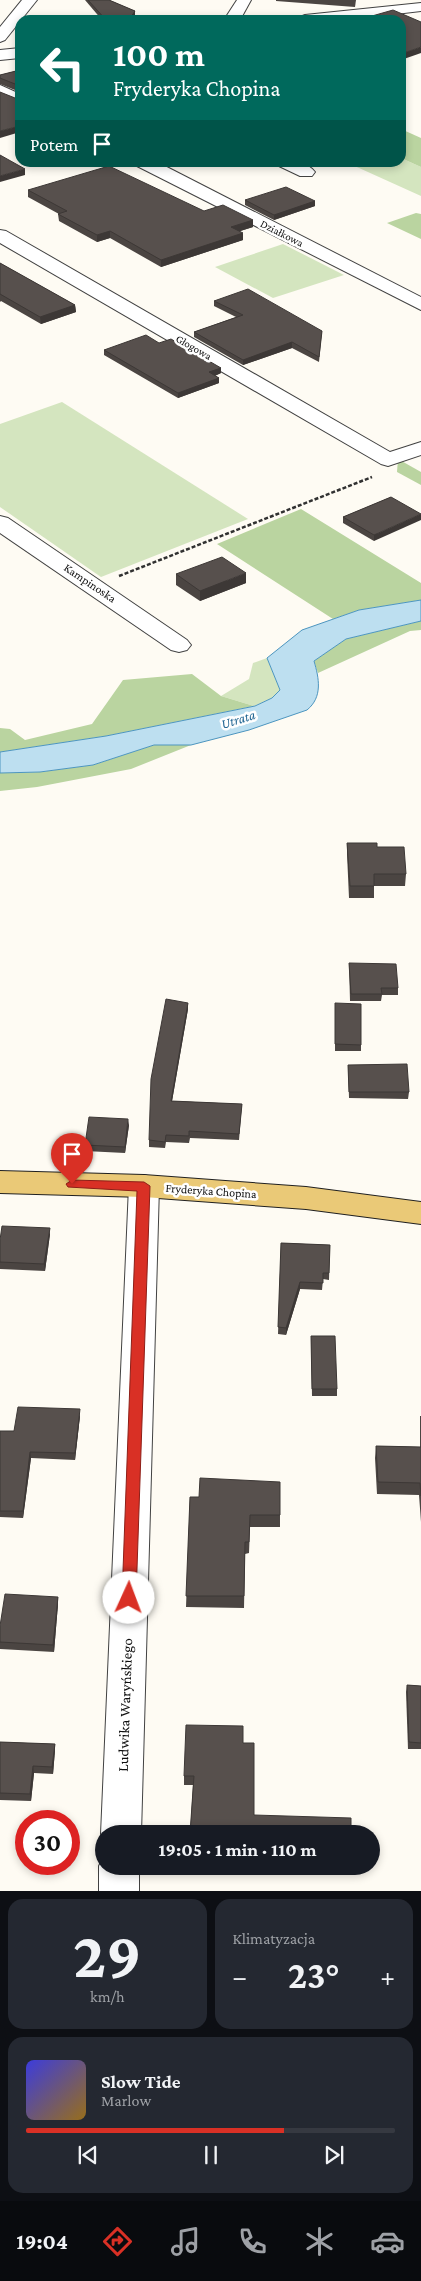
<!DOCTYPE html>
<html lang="pl">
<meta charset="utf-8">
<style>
body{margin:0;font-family:"Crimson Pro",serif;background:#242831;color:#f1f3f6;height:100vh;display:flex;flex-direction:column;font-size:19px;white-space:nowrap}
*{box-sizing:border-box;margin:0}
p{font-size:16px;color:#9ea1a6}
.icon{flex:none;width:28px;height:28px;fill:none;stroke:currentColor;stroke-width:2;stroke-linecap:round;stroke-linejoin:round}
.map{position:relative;height:1891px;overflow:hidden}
.details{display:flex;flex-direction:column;gap:8px;padding:8px;background:#0d0f14;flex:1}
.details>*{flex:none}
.guide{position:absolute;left:15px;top:15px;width:391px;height:152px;border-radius:15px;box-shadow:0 2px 8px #0003;background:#00695c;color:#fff;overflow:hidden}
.speed{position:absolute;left:15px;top:1810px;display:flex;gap:10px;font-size:25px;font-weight:700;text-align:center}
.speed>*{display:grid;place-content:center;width:65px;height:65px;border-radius:50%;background:#171b24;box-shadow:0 2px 8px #0003;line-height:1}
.speed .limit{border:8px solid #d22;background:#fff;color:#111}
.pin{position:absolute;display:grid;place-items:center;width:42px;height:42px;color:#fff;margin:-51px -21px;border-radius:50% 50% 50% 0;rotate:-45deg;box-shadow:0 0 5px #0007}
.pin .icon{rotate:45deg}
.me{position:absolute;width:55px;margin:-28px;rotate:2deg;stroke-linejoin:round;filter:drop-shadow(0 0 4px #0008)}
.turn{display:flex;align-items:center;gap:18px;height:105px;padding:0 15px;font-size:22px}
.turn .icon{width:65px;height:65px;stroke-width:2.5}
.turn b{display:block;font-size:35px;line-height:42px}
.then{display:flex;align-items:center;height:48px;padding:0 15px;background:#0003;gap:10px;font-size:19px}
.big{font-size:38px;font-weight:700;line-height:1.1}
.details .widget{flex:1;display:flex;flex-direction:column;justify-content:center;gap:8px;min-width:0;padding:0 18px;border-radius:15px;background:#242831}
.details .dial{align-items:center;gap:0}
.dial b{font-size:65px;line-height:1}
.song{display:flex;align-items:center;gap:15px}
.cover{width:60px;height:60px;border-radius:8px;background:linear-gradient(135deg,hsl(240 70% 55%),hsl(40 70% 35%))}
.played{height:5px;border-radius:2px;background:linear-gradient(90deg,#d93025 70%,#363941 70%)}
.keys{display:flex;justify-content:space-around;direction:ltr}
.heat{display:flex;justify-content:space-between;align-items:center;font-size:28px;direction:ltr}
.details .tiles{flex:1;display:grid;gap:8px;grid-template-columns:1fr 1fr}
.widget:last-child{grid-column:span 2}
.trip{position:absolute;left:95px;top:1825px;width:285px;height:50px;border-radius:25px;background:#171b24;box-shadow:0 2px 8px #0003;font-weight:700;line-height:50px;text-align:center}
.menu{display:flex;height:80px;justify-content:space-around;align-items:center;background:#090b0e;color:#9ea1a6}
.menu .icon{width:35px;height:35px}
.menu .on{color:#d93025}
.menu b{font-size:22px;color:#f1f3f6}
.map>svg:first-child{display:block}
.green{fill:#d4e5bf}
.forest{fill:#bad4a0}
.water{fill:#bddff0;stroke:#4c95bf}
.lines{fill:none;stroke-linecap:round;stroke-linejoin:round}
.minor-casing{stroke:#424242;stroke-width:2}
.major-casing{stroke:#202020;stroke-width:2}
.path{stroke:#313131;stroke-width:2.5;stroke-dasharray:4 2;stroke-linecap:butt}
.minor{fill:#fff;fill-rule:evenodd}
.major{fill:#eac977;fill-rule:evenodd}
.wall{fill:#4b4542}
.shaded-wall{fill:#3d3836}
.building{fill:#57504d;stroke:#3d3836}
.route{fill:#d93025;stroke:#8d1f18}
.labels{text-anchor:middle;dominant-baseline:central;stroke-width:5;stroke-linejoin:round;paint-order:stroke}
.far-street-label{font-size:11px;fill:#0f0f0f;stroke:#fff}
.street-label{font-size:12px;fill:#0f0f0f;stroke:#fff}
.water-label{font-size:14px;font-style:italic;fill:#256894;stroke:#fff}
.near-street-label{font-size:15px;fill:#0f0f0f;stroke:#fff}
</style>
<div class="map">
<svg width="421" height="1891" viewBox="0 0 421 1891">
<rect width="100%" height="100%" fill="#fefbf3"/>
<!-- green -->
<g class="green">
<polygon points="401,158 421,167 421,196 348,163 401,162"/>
<polygon points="283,244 344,275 273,298 215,267"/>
<polygon points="62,402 248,519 101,577 0,507 0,424"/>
<polygon points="267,658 280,690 272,698 254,706 221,696 249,679 253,663"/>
</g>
<!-- forest -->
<g class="forest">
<polygon points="401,129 421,138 421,167 401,158"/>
<polygon points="416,213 421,214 421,239 387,223"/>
<polygon points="398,459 421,472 421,485 397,472"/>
<polygon points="301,509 421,583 421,600 359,610 333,619 217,544"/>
<polygon points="421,621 421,630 410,631 318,673 314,661 346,639"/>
<polygon points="192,674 221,696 254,706 106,736 0,752 0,728 10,729 25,740 92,724 123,680"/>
<polygon points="154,745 191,745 131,769 37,787 0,791 0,773 40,772 93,765"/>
</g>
<!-- water -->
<path class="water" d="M421,600V621L346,639L314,661C319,678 323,697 307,710L249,730L191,745H154L93,765L40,772L0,773V752L106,736L255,706L272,698L280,690L267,658L302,630L359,610Z"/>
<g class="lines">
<!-- minor casing -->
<g class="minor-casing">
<g id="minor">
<polygon points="22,0 37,0 5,40 0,42 0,27"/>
<polygon points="237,0 251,0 240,20 224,20"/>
<polygon points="421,3 421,11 345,20 297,20 300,17 305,15"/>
<polygon points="20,48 20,58 0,60 0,50"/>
<polygon points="0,85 20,94 20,105 0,96"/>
<polygon points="135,162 157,162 421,297 421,310 137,166"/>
<path d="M277,162C290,162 306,160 315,172L312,176H300L279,166Z"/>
<polygon points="0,230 6,231 390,452 421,442 421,455 388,466 381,464 0,243"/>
<polygon points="0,516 8,518 187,640 191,645 187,650 179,652 171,650 0,533"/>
<polygon points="144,1175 155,1178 159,1186 141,1834 104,1834 104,1839 101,1834 129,1186 133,1178"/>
<polygon points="104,1856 104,1866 139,1866 139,1891 99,1891 99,1866"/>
</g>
</g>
<!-- major casing -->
<g class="major-casing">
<polygon id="major" points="0,1171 144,1175 306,1187 421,1202 421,1224 306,1209 144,1197 0,1193"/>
</g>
<!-- path -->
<polyline class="path" points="119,576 372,477"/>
<!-- minor -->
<use href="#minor" class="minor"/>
<!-- major -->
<use href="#major" class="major"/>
</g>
<!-- wall -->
<g class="wall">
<polygon points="85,0 109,0 135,11 135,16 132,20 102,20"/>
<polygon points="276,0 356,0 355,7 276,1"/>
<polygon points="20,70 20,92 0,84 0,75"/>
<polygon points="28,190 204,211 253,220 253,227 240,231 243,240 161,267 110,238 97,242 59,221 58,214 59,214 28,197"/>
<polygon points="245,200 315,201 315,206 274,220 245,205"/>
<polygon points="0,263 75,305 76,312 41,324 1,301 0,302"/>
<polygon points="214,301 322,331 319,362 292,348 243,365 194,337 194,332 236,317 214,306"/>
<polygon points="159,343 221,368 221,373 215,376 219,378 219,383 178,398 104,355 104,350"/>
<polygon points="391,497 374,541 343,523 343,517"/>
<polygon points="176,574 246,583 200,601 176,585"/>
<polygon points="347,843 377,847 406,874 405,886 374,886 374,898 349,898 347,854"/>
<polygon points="349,963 398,988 398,995 382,995 381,1001 350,1001"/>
<polygon points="188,1003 188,1009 172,1101 242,1104 239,1140 190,1138 189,1143 166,1142 165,1148 149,1147 149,1140"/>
<polygon points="335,1003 361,1045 361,1051 335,1051"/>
<polygon points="348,1065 409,1092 408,1099 349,1098"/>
<polygon points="129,1125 125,1153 85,1151 85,1145"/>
<polygon points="50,1234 45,1271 0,1269 0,1240"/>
<polygon points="281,1243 330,1245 329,1280 323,1279 322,1290 300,1289 286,1335 278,1334"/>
<polygon points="311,1336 337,1389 337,1396 312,1396"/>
<polygon points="80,1416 75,1460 31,1458 23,1518 0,1517 0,1431 14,1431"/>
<polygon points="420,1416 421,1416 421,1522 419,1495 377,1494 375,1458 376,1446 420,1447"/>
<polygon points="190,1497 280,1515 280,1527 250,1527 249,1553 245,1554 244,1608 186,1607"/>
<polygon points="58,1597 58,1604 54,1652 0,1649 0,1626"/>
<polygon points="407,1685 421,1686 421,1749 408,1749 406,1692"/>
<polygon points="243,1726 190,1834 193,1785 184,1785 184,1776"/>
<polygon points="0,1742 55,1744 55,1750 53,1774 34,1773 31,1801 0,1800"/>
</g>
<!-- shaded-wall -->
<g class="shaded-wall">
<polygon points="135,11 135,16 132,20 129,20"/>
<polygon points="421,47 421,53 401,60 401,54"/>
<polygon points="20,126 20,132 0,138 0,131"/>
<polygon points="25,169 25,175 0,182 0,176"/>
<polygon points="315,201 315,206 274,220 274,215"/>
<polygon points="253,220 253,227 231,234 231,227"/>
<polygon points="110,231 110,238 97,242 97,235"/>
<polygon points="243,233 243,240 161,267 161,260"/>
<polygon points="75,305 76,312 41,324 40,317"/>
<polygon points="292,342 292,348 243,365 243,360"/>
<polygon points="221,368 221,373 209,378 209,372"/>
<polygon points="219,378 219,383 178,398 178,393"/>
<polygon points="421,514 421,520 374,541 374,535"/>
<polygon points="246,573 246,583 200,601 200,591"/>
<polygon points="188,1003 188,1009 171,1107 171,1101"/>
<polygon points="128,1119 129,1125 125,1153 125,1147"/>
<polygon points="50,1228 50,1234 45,1271 44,1264"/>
<polygon points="300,1282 300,1289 286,1335 286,1328"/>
<polygon points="80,1409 80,1416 75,1460 75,1453"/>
<polygon points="30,1452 31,1458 23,1518 23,1511"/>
<polygon points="58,1597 58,1604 54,1652 53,1645"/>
<polygon points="55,1744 55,1750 53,1774 52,1767"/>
<polygon points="33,1766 34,1773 31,1801 30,1794"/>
</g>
<!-- building -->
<g class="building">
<polygon points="88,0 109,0 135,11 129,20 106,20"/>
<polygon points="393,10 421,22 421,47 401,54 401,20 358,20"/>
<polygon points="20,70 20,86 0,78 0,75"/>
<polygon points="0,92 20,100 20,126 0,131"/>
<polygon points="0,155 25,169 0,176"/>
<polygon points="109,166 204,211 223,205 253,220 231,227 243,233 161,260 110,231 97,235 58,214 67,211 28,190"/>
<polygon points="286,187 315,201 274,215 245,200"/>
<polygon points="0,263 75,305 40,317 0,294"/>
<polygon points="248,289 322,331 319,357 292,342 243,360 194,332 243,315 214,301"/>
<polygon points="146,335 159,343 171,339 221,368 209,372 219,378 178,393 104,350"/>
<polygon points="391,497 421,514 374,535 343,517"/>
<polygon points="222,557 246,573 200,591 176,574"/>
<polygon points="347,843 377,843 377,847 404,847 406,874 374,874 374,886 350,886"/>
<polygon points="349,963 396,964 398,988 381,988 382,994 351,994"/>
<polygon points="166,999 188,1003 171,1101 242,1104 239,1134 189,1131 189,1136 166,1135 165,1142 149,1140 151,1079"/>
<polygon points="335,1003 361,1004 361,1045 335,1044"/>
<polygon points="407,1064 409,1092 349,1092 348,1065"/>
<polygon points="89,1117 128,1119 125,1147 85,1145"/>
<polygon points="2,1226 50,1228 44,1264 0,1262 0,1240"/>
<polygon points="281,1243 330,1245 329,1273 323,1273 323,1283 300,1282 286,1328 278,1327"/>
<polygon points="311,1336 335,1336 337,1389 312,1389"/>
<polygon points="18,1407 80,1409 75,1453 30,1452 23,1511 0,1511 0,1431 14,1431"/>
<polygon points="376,1446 421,1447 421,1496 420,1483 378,1482"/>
<polygon points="200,1478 280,1482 280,1515 250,1515 249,1542 245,1542 244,1596 186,1596 190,1497 199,1497"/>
<polygon points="5,1594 58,1597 53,1645 0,1642 0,1626"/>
<polygon points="407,1685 421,1686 421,1743 409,1742"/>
<polygon points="186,1725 243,1726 243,1743 254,1743 254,1815 351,1818 351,1834 190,1834 194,1776 184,1776"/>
<polygon points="0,1742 55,1744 52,1767 33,1766 30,1794 0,1793"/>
</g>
<!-- route -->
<polygon class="route" points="72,1180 144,1182 150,1186 136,1598 134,1602 129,1604 124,1602 122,1598 137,1191 68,1187 66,1184"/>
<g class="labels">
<!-- far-street labels -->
<g class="far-street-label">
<text transform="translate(282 233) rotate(27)">Działkowa</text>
<text transform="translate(194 347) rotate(30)">Głogowa</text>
</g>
<!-- street labels -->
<g class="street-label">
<text transform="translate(90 583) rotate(34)">Kampinoska</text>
<text transform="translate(211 1191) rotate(4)">Fryderyka Chopina</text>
</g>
<!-- water labels -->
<g class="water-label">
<text transform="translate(238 719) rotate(-17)">Utrata</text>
</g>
<!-- near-street labels -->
<g class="near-street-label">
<text transform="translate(125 1705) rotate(-88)">Ludwika Waryńskiego</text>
</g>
</g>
</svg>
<div class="speed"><div class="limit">30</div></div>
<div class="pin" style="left:72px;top:1184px;background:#d93025"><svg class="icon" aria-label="arrive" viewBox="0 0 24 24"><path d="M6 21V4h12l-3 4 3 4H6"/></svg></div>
<svg class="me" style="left:129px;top:1598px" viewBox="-20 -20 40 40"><circle r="19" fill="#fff"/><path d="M0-13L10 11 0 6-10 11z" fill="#d93025"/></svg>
<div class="trip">19:05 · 1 min · 110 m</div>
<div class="guide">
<div class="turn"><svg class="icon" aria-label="left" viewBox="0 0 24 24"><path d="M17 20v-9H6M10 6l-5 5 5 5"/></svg><div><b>100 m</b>Fryderyka Chopina</div></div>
<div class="then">Potem<svg class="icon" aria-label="arrive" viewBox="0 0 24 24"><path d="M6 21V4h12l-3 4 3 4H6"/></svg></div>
</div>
</div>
<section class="details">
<div class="tiles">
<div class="widget dial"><b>29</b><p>km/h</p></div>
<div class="widget"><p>Klimatyzacja</p>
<div class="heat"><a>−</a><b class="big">23°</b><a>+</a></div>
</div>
<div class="widget">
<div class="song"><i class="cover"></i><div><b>Slow Tide</b><p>Marlow</p></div></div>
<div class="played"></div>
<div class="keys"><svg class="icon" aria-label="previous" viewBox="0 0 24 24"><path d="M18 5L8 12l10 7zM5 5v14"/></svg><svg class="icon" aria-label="pause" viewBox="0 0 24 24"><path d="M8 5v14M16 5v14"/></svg><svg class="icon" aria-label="next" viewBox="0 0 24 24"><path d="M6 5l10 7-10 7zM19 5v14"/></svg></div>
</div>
</div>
</section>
<nav class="menu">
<b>19:04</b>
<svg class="icon on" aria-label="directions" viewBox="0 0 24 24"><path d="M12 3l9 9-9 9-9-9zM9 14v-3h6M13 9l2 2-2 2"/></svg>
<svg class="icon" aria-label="music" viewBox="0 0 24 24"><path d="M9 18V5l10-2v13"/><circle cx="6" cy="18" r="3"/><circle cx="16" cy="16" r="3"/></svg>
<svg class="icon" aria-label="phone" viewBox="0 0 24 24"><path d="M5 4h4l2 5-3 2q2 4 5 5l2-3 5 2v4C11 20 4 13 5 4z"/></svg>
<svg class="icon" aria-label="climate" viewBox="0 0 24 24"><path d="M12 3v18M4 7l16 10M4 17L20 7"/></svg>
<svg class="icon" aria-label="car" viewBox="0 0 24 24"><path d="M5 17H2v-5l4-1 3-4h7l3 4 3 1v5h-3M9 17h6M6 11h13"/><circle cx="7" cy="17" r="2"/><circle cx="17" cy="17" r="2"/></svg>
</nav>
